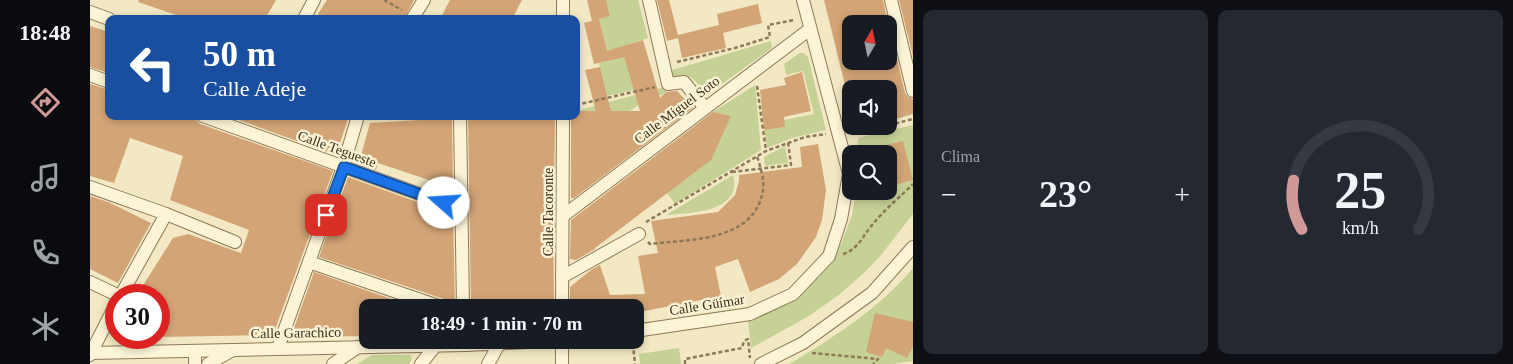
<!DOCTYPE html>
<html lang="es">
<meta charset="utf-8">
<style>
body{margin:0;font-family:Georgia,serif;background:#242831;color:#f1f3f6;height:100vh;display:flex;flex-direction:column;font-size:19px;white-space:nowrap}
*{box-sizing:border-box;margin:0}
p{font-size:16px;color:#9ea1a6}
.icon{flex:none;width:28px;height:28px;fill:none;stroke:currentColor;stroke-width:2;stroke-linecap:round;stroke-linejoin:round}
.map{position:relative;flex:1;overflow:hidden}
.panel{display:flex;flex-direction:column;gap:10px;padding:10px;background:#0d0f14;width:600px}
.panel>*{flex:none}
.banner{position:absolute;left:15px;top:15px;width:475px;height:105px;border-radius:10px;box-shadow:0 2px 8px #0003;background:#1a4fa0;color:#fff;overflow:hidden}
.needle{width:32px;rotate:9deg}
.buttons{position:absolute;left:752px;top:15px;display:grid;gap:10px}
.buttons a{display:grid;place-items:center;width:55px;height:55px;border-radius:10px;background:#171b24;box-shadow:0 2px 8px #0003;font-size:25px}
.speed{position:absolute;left:15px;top:284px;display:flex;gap:10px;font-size:25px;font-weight:700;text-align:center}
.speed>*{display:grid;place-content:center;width:65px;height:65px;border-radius:50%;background:#171b24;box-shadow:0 2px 8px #0003;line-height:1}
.speed .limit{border:8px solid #d22;background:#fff;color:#111}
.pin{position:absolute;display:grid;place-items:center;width:42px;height:42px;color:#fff;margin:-21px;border-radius:10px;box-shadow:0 2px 8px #0006}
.me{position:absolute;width:55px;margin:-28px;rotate:289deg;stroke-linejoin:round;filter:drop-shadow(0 0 4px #0008)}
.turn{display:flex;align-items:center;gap:18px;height:105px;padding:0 15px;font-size:22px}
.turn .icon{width:65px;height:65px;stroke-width:2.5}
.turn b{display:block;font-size:35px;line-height:42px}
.big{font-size:38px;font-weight:600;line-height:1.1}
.panel .widget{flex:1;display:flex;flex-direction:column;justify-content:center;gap:8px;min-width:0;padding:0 18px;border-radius:10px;background:#242831}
.panel .dial{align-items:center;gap:0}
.dial svg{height:130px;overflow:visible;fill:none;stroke:#363941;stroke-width:7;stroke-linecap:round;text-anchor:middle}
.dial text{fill:#f1f3f6;stroke:none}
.heat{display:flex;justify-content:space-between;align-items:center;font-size:28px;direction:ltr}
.panel .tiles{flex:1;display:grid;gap:10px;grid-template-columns:repeat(2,1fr)}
.trip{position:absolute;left:269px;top:299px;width:285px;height:50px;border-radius:10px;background:#171b24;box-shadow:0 2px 8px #0003;font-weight:600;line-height:50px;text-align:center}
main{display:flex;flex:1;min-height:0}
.dock{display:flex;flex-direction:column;width:90px;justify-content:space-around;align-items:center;background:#090b0e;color:#9ea1a6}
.dock .icon{width:35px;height:35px}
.dock .active{color:#ce9997}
.dock b{font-size:22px;color:#f1f3f6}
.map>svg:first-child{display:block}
.green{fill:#c6d196}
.building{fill:#d3a476}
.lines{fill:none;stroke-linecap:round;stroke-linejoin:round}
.street-casing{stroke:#8e7958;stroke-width:14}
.path{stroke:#8e7958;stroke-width:2.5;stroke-dasharray:4 2.5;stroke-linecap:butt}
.street{stroke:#fcf4d7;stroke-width:12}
.route-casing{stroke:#114b97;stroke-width:12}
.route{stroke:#1a73e8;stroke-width:9}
.labels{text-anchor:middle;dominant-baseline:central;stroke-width:5;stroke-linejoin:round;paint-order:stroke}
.street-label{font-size:14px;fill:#3d2f1d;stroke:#f9f1d3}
</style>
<main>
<nav class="dock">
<b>18:48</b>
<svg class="icon active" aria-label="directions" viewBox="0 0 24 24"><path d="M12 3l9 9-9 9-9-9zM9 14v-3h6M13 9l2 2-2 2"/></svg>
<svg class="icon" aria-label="music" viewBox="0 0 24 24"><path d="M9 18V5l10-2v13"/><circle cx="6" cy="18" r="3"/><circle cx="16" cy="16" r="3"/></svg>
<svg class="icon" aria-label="phone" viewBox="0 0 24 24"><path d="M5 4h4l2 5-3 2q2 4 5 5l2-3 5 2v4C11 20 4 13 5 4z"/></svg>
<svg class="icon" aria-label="climate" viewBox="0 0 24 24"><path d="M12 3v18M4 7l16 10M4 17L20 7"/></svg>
</nav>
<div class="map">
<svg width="823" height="364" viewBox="0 0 823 364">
<rect width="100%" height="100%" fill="#f2e8c3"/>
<!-- green -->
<g class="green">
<polygon points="516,0 548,0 558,38 531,47 544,90 517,96 509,63 519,60 509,19 520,16"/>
<polygon points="681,41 682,48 618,94 601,77 581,80 579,71"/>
<polygon points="710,53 714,53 718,57 736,130 702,138 677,148 674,130 694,127 694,120 724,114 713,71 696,75 694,64"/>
<polygon points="665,85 671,150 585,204 577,193 623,112"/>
<polygon points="574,87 576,92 572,95 559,97 540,111 486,111"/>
<polygon points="823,125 823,214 791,255 776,271 750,294 719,316 661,348 658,321 678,312 737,266 751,244 762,215 766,191 799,191 799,154 765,154 767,153 768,138"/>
<polygon points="695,146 698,163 675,166 674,157"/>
<path d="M643,175C653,213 599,213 576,215Z"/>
<path d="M823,268V361L803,364H699C744,337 789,309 823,268Z"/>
<polygon points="589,348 591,364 550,364 549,354"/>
<polygon points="282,355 320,355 322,359 319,364 267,364"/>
</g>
<!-- building -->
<g class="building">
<polygon points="49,0 186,0 175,19 98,19 48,2"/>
<polygon points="237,0 324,0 314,19 236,19 228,14"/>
<polygon points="360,0 432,0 422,19 350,19"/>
<polygon points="497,0 516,0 520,16 502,21"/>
<polygon points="567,0 579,0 588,35 629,25 627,14 668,4 672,23 633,33 636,48 592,58 588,38 577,41"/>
<polygon points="734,0 793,0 798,24 761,24 761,61 799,61 799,25 815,93 818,97 823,99 823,114 799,121 799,89 761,89 761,92 757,93"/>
<polygon points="809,0 823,0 823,56"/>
<polygon points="509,19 517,51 553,40 570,98 576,92 587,91 603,108 484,198 481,198 481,116 486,116 486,111 506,111 495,70 510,67 521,111 550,111 534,57 504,64 494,23"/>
<polygon points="0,26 19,32 19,73 0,67"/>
<polygon points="712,72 721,111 694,117 695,127 674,130 670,90 696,85 694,78"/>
<polygon points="0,84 19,90 19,116 105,116 107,121 110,124 243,171 183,335 69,337 69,295 47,295 83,238 98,234 151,253 159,230 80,200 93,156 40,138 24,183 0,176"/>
<polygon points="623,112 641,116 621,160 505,248 505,249 486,260 480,259 481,220"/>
<polygon points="138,116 259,116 246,155"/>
<polygon points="378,116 465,116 464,197 463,197 464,308 386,308 381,306"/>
<polygon points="362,118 363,188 288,163 286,170 269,163 280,123"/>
<polygon points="813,141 823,180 799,186 799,154 796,145"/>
<polygon points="728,144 736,190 732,220 726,237 707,264 689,279 660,292 648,259 625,267 631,296 545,313 545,308 480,308 480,287 501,270 510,265 520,295 555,294 548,256 568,253 561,221 628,212 645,195 649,181 649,175 712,167 710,147"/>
<polygon points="258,177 363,215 365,308 362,308 360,303 357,300 229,257"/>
<polygon points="0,196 18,202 61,223 28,283 0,269"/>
<polygon points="224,272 327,308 278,308 278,336 214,337 219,334 204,334 203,331"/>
<polygon points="785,313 823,322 823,346 817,358 796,348 792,357 776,352"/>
</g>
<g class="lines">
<!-- street casing -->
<g class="street-casing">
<g id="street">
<polyline points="473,0 473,19"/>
<polyline points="559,0 578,84 594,82 615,108"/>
<polyline points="801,0 823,91"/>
<polyline points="0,12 19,19"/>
<polyline points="214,19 224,0"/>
<polyline points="322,19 334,0"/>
<polyline points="0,75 19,82"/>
<polyline points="113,116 371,209"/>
<polyline points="370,116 373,308"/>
<polyline points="0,187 76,214 145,242"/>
<polyline points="473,216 720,29"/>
<polyline points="219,262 354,308"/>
<polyline points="472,277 549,234"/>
<polyline points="0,282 27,295"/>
<polyline points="31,295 76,214"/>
<polyline points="472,308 473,116"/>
<polyline points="545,331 660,314 703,294 739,256 751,219 759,174 713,0"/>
<polyline points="188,348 253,167 268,116"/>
<polyline points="0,353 375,345 483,340"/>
<polyline points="0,355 26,304"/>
<polyline points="105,364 105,351"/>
<polyline points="118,364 141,351"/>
<polyline points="243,364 268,347"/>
<polyline points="331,364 346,345"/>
<polyline points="398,364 409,344"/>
<polyline points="472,364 472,340"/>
<polyline points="671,364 713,343 782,293 823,247"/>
</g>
</g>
<!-- path -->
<g class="path">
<polyline points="294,0 312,10"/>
<polyline points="587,62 645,48 680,37 678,25 704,20"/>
<polyline points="667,86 676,151"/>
<polyline points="486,105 565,87"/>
<polyline points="799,125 823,119"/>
<polyline points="763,134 794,126"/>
<polyline points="642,172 701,165 698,142"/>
<polyline points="556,222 676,151 715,137 736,134"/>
<path d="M558,242L560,244C600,239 665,242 673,190C675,180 670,166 667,156"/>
<path d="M753,254C768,250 773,235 783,224C795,209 810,197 823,184"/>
<polyline points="543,344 545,364"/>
<polyline points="722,353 788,359 783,364"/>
<polyline points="595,364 595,359 652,348 654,341 658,339 660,358"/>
</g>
<!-- street -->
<use href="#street" class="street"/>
</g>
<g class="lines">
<!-- route casing -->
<g class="route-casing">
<polyline id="route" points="236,215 254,167 354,203"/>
</g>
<!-- route -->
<use href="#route" class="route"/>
</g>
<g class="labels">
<!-- street labels -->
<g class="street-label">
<text transform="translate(587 110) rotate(-37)">Calle Miguel Soto</text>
<text transform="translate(247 149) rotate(20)">Calle Tegueste</text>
<text transform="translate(458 212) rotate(-90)">Calle Tacoronte</text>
<text transform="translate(617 305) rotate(-9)">Calle Güímar</text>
<text transform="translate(206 333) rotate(-1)">Calle Garachico</text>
</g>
</g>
</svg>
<div class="buttons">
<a><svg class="needle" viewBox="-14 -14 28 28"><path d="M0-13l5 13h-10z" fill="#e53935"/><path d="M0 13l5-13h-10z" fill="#9ea1a6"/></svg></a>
<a><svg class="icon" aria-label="sound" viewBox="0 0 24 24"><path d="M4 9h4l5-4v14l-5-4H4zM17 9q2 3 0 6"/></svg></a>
<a><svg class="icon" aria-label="search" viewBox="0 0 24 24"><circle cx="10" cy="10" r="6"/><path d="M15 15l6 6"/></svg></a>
</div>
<div class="speed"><div class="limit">30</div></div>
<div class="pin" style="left:236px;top:215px;background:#d93025"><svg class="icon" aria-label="arrive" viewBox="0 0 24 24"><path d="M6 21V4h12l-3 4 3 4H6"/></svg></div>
<svg class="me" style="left:354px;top:203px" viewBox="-20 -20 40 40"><circle r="19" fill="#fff"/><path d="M0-13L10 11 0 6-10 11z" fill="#1a73e8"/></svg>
<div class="trip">18:49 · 1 min · 70 m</div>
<div class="banner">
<div class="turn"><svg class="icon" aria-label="left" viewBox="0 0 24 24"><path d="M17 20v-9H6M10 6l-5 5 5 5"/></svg><div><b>50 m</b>Calle Adeje</div></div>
</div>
</div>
<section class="panel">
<div class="tiles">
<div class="widget"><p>Clima</p>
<div class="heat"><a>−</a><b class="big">23°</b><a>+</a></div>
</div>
<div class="widget dial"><svg viewBox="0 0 100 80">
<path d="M14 69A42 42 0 1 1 86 69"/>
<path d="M14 69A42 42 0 0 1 9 39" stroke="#ce9997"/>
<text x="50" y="56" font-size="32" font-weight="700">25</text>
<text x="50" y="72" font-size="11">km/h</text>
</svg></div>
</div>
</section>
</main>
